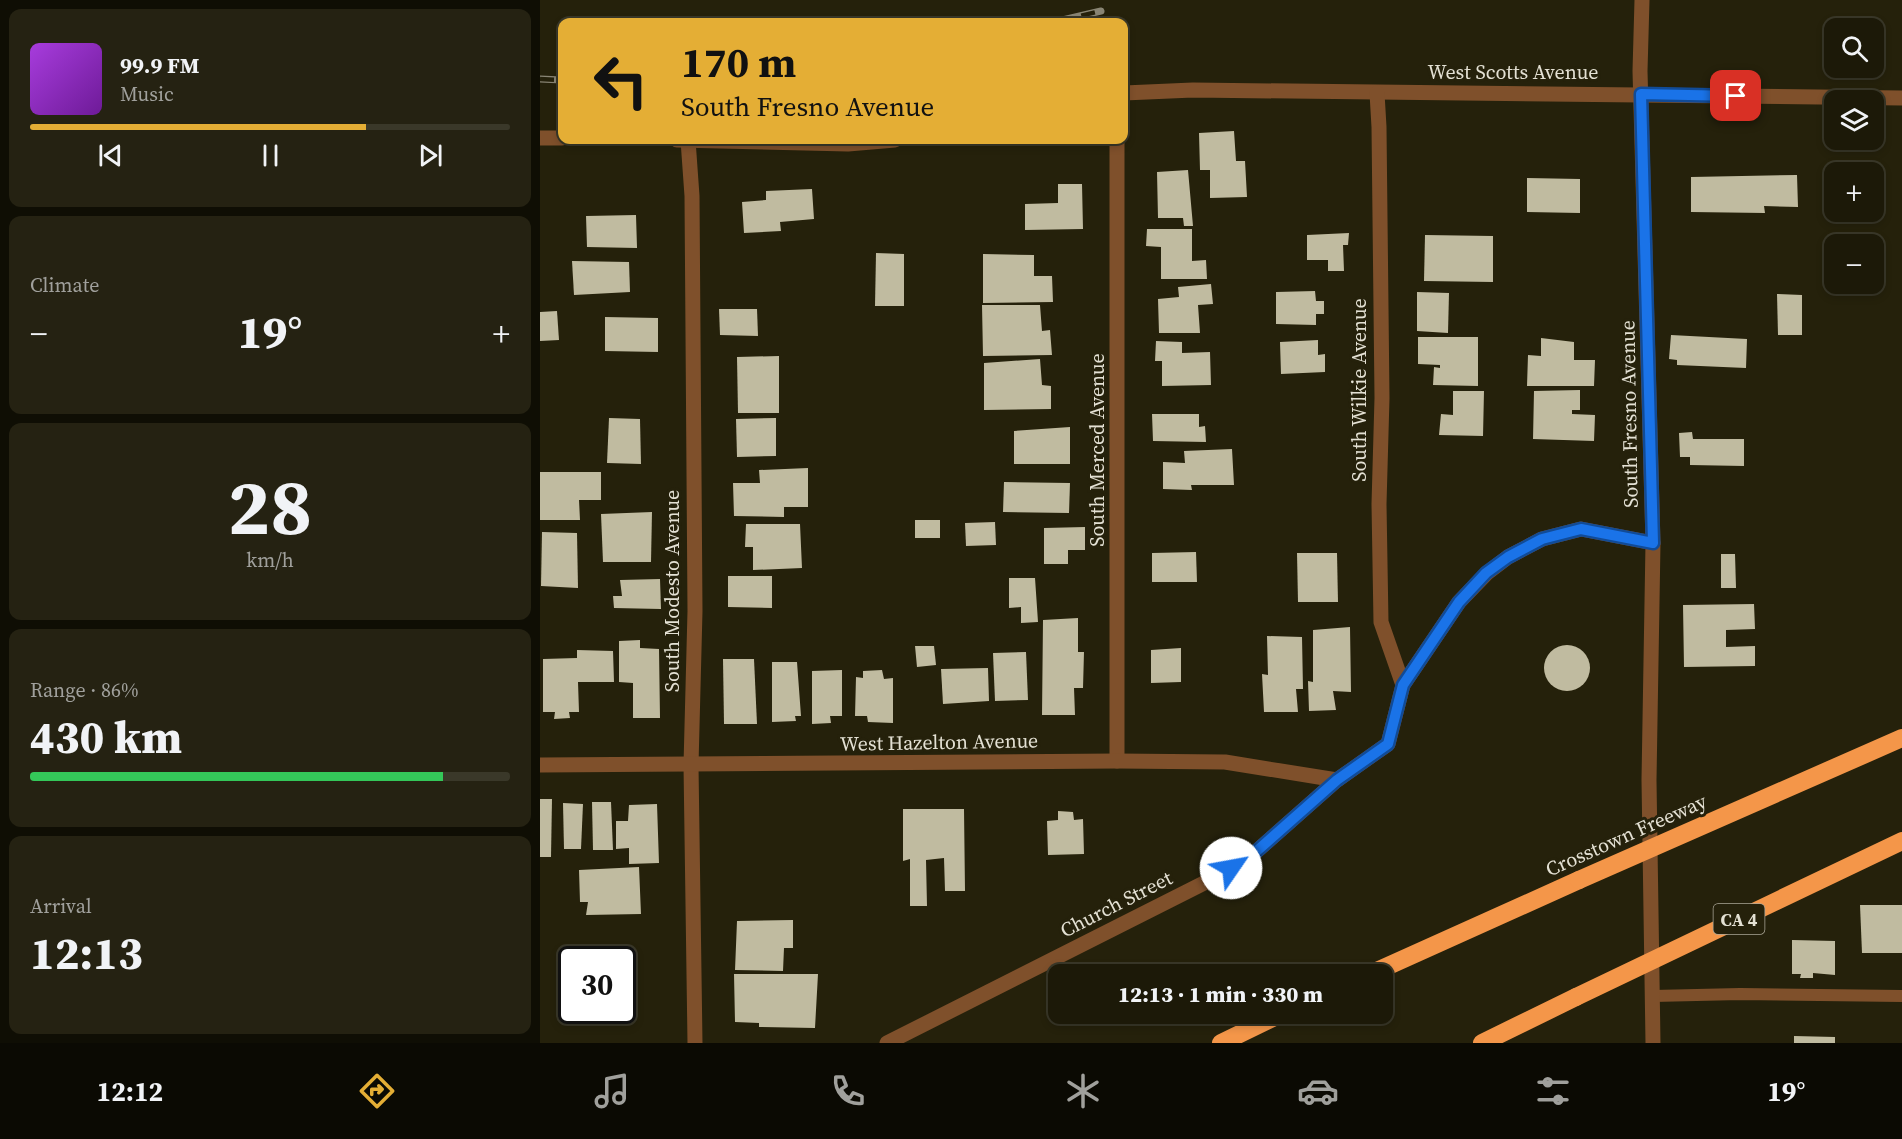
<!DOCTYPE html>
<meta charset="utf-8">
<style>
body{margin:0;font-family:"Source Serif 4",serif;background:#252212;color:#f1f3f6;height:100vh;display:flex;flex-direction:column;font-size:22px;white-space:nowrap}
*{box-sizing:border-box;margin:0}
p{font-size:20px;color:#a0a09c}
.icon{flex:none;width:33px;height:33px;fill:none;stroke:currentColor;stroke-width:2;stroke-linecap:round;stroke-linejoin:round}
.map{position:relative;flex:1;overflow:hidden}
.details{display:flex;flex-direction:column;gap:9px;padding:9px;background:#0f0e04;width:540px}
.details>*{flex:none}
.guide{position:absolute;left:18px;top:18px;width:570px;height:126px;border-radius:12px;box-shadow:0 3px 9px #0003,0 0 0 2px #3a3829;background:#e4ae35;color:#111;overflow:hidden}
.tools{position:absolute;left:1284px;top:18px;display:grid;gap:12px}
.tools a{display:grid;place-items:center;width:60px;height:60px;border-radius:12px;background:#1c1908;box-shadow:0 3px 9px #0003,0 0 0 2px #3a3829;font-size:30px}
.speed{position:absolute;left:18px;top:946px;display:flex;gap:12px;font-size:30px;font-weight:700;text-align:center}
.speed>*{display:grid;place-content:center;width:78px;height:78px;border-radius:50%;background:#1c1908;box-shadow:0 3px 9px #0003,0 0 0 2px #3a3829;line-height:1}
.speed .limit{border:3px solid #111;border-radius:9px;background:#fff;color:#111}
.pin{position:absolute;display:grid;place-items:center;width:51px;height:51px;color:#fff;margin:-26px;border-radius:12px;box-shadow:0 3px 9px #0006}
.me{position:absolute;width:66px;margin:-33px;rotate:57deg;stroke-linejoin:round;filter:drop-shadow(0 0 4px #0008)}
.turn{display:flex;align-items:center;gap:21px;height:126px;padding:0 24px;font-size:27px}
.turn .icon{width:78px;height:78px;stroke-width:2.5}
.turn b{display:block;font-size:42px;line-height:51px}
.big{font-size:45px;font-weight:800;line-height:1.1}
.details .card{flex:1;display:flex;flex-direction:column;justify-content:center;gap:9px;min-width:0;padding:0 21px;border-radius:12px;background:#252212}
.details .dial{align-items:center;gap:0}
.dial b{font-size:78px;line-height:1}
.song{display:flex;align-items:center;gap:18px}
.cover{width:72px;height:72px;border-radius:9px;background:linear-gradient(135deg,hsl(280 70% 55%),hsl(280 70% 35%))}
.played{height:6px;border-radius:3px;background:linear-gradient(90deg,#e4ae35 70%,#3a3829 70%)}
.keys{display:flex;justify-content:space-around;direction:ltr}
.heat{display:flex;justify-content:space-between;align-items:center;font-size:33px;direction:ltr}
.charge{height:9px;border-radius:4px;background:linear-gradient(90deg,#34c759 86%,#3a3829 0)}
.trip{position:absolute;left:508px;top:964px;width:345px;height:60px;border-radius:12px;background:#1c1908;box-shadow:0 3px 9px #0003,0 0 0 2px #3a3829;font-weight:800;line-height:60px;text-align:center}
.tabs{display:flex;height:96px;justify-content:space-around;align-items:center;background:#0b0a03;color:#a0a09c}
.tabs .icon{width:42px;height:42px}
.tabs .selected{color:#e4ae35}
.tabs b{font-size:27px;color:#f1f3f6}
main{display:flex;flex:1;min-height:0}
.map>svg:first-child{display:block}
.building{fill:#c0bba0}
.lines{fill:none;stroke-linecap:round;stroke-linejoin:round}
.service{stroke:#7f502b;stroke-width:12}
.minor{stroke:#7f502b;stroke-width:15}
.tertiary{stroke:#7f502b;stroke-width:15}
.motorway{stroke:#f49649;stroke-width:18}
.rail-casing{stroke:#898574;stroke-width:7}
.rail{stroke:#25210b;stroke-width:4.5;stroke-dasharray:14;stroke-linecap:butt}
.motorway-bridge{stroke:#f49649;stroke-width:18}
.route-casing{stroke:#114b97;stroke-width:15}
.route{stroke:#1a73e8;stroke-width:10}
.labels{text-anchor:middle;dominant-baseline:central;stroke-width:6;stroke-linejoin:round;paint-order:stroke}
.shield{fill:#25210b;stroke:#aba798;stroke-width:1.5}
.shield-label{font-size:18px;font-weight:bold;fill:#e4e1d4}
.street-label{font-size:20px;fill:#e4e1d4;stroke:#25210b}
</style>
<main>
<section class="details">
<div class="card">
<div class="song"><i class="cover"></i><div><b>99.9 FM</b><p>Music</p></div></div>
<div class="played"></div>
<div class="keys"><svg class="icon" aria-label="previous" viewBox="0 0 24 24"><path d="M18 5L8 12l10 7zM5 5v14"/></svg><svg class="icon" aria-label="pause" viewBox="0 0 24 24"><path d="M8 5v14M16 5v14"/></svg><svg class="icon" aria-label="next" viewBox="0 0 24 24"><path d="M6 5l10 7-10 7zM19 5v14"/></svg></div>
</div>
<div class="card"><p>Climate</p>
<div class="heat"><a>−</a><b class="big">19°</b><a>+</a></div>
</div>
<div class="card dial"><b>28</b><p>km/h</p></div>
<div class="card"><p>Range · 86%</p><b class="big">430 km</b><div class="charge"></div></div>
<div class="card"><p>Arrival</p><b class="big">12:13</b></div>
</section>
<div class="map">
<svg width="1362" height="1043" viewBox="0 0 1362 1043">
<rect width="100%" height="100%" fill="#25210b"/>
<!-- building -->
<g class="building">
<polygon points="694,131 696,161 705,161 707,197 670,198 670,170 660,170 659,133"/>
<polygon points="648,170 653,226 644,226 643,218 618,218 617,172"/>
<polygon points="1257,175 1258,207 1224,206 1225,213 1151,212 1151,177"/>
<polygon points="987,178 1040,179 1040,213 987,212"/>
<polygon points="518,184 542,184 543,229 485,230 485,204 518,203"/>
<polygon points="272,189 274,219 240,222 241,231 204,233 202,202 226,200 226,191"/>
<polygon points="96,215 97,248 47,247 46,216"/>
<polygon points="607,229 652,229 652,261 666,260 667,279 621,279 621,247 606,246"/>
<polygon points="809,233 808,245 803,245 804,271 788,271 788,260 767,260 767,235"/>
<polygon points="885,235 953,236 953,282 884,281"/>
<polygon points="336,253 364,254 364,306 335,306"/>
<polygon points="443,254 494,255 494,276 512,276 513,302 443,303"/>
<polygon points="32,261 89,262 90,292 34,295"/>
<polygon points="671,284 673,304 658,305 660,333 619,333 618,299 639,297 638,287"/>
<polygon points="775,291 776,301 784,301 784,314 776,314 776,325 736,324 736,292"/>
<polygon points="877,292 909,293 908,333 877,331"/>
<polygon points="1237,294 1262,295 1262,335 1238,335"/>
<polygon points="442,305 500,305 502,331 510,330 512,355 443,356"/>
<polygon points="179,309 217,309 218,336 180,335"/>
<polygon points="17,311 19,340 0,341 0,312"/>
<polygon points="65,317 118,318 118,352 65,351"/>
<polygon points="1131,335 1207,339 1206,368 1137,365 1137,360 1129,359"/>
<polygon points="878,337 938,337 938,386 893,385 894,367 900,368 900,365 878,364"/>
<polygon points="1001,338 1034,342 1034,360 1055,360 1054,386 987,386 988,355 1001,356"/>
<polygon points="778,340 778,355 785,354 785,372 741,374 740,342"/>
<polygon points="616,341 642,342 642,353 670,352 671,385 622,386 622,361 615,361"/>
<polygon points="239,356 239,413 198,413 197,357"/>
<polygon points="500,359 502,385 511,386 511,409 444,410 444,363"/>
<polygon points="1040,390 1040,410 1032,410 1032,414 1055,415 1054,441 993,439 994,391"/>
<polygon points="913,391 944,391 943,436 899,435 901,414 913,415"/>
<polygon points="612,414 659,414 659,427 665,426 666,442 613,441"/>
<polygon points="69,418 100,419 101,464 67,463"/>
<polygon points="236,418 236,456 197,457 196,419"/>
<polygon points="530,427 530,464 474,464 474,431"/>
<polygon points="1152,432 1153,439 1204,439 1204,466 1150,465 1150,457 1140,457 1139,433"/>
<polygon points="692,449 694,485 651,485 652,490 623,489 623,462 645,463 644,451"/>
<polygon points="268,468 268,507 244,507 244,517 194,516 193,483 220,483 219,470"/>
<polygon points="0,472 61,472 61,500 39,500 40,520 0,520"/>
<polygon points="464,482 530,483 529,513 463,512"/>
<polygon points="112,512 111,562 63,562 61,514"/>
<rect x="375" y="520" width="25" height="18"/>
<polygon points="455,522 456,545 426,546 425,523"/>
<polygon points="206,524 260,524 262,568 213,570 213,547 205,547"/>
<polygon points="545,527 545,550 528,550 528,564 504,564 504,528"/>
<polygon points="2,532 37,533 38,588 1,586"/>
<polygon points="656,552 657,582 612,582 612,553"/>
<polygon points="757,553 797,553 798,602 758,602"/>
<polygon points="1181,554 1195,554 1196,588 1181,588"/>
<polygon points="188,576 232,576 232,608 188,607"/>
<polygon points="469,578 495,578 498,622 481,623 481,607 469,608"/>
<polygon points="120,579 121,609 74,608 73,596 82,596 80,580"/>
<polygon points="1214,604 1215,629 1186,630 1186,647 1215,646 1215,666 1144,667 1143,605"/>
<polygon points="538,618 538,652 544,652 543,688 534,688 535,715 502,715 503,620"/>
<polygon points="810,627 811,692 793,691 796,710 769,711 768,681 773,682 773,630"/>
<polygon points="727,636 762,637 763,689 756,689 758,712 724,712 722,674 728,675"/>
<polygon points="100,640 100,648 119,649 120,718 93,718 93,683 79,682 79,641"/>
<circle cx="1027" cy="668" r="23"/>
<polygon points="375,646 394,646 396,665 377,667"/>
<polygon points="641,648 641,682 611,683 611,650"/>
<polygon points="37,650 73,651 74,682 38,682 39,712 29,712 30,718 14,719 15,712 3,712 3,659 37,658"/>
<polygon points="486,652 488,700 455,701 453,653"/>
<polygon points="183,659 214,659 217,724 184,724"/>
<polygon points="232,662 257,662 261,716 255,716 256,721 232,722"/>
<polygon points="448,668 449,701 403,704 401,669"/>
<polygon points="302,670 302,716 290,716 291,723 272,724 272,671"/>
<polygon points="342,670 344,679 353,678 353,723 328,722 327,716 315,716 316,677 323,678 323,671"/>
<polygon points="0,799 12,799 11,857 0,857"/>
<polygon points="52,802 71,802 73,850 53,850"/>
<polygon points="23,803 43,804 41,849 24,849"/>
<polygon points="117,804 119,863 89,864 89,848 76,849 76,821 88,821 89,805"/>
<polygon points="363,809 424,809 425,891 405,891 404,858 386,860 387,906 370,906 370,859 363,861"/>
<polygon points="518,811 533,812 534,820 543,819 544,854 508,855 507,821 518,820"/>
<polygon points="99,867 101,914 46,915 48,902 40,902 39,870"/>
<polygon points="1320,905 1362,905 1362,953 1322,953"/>
<polygon points="253,920 253,948 244,948 243,971 195,970 197,921"/>
<polygon points="1252,940 1295,941 1295,975 1273,973 1273,978 1260,978 1261,974 1252,974"/>
<polygon points="194,974 278,974 275,1028 219,1027 219,1023 195,1022"/>
<polygon points="1254,1036 1295,1037 1295,1043 1254,1043"/>
</g>
<g class="lines">
<!-- service -->
<polyline class="service" points="1113,996 1200,994 1362,996"/>
<!-- minor -->
<g class="minor">
<polyline points="584,93 653,90 1362,98"/>
<polyline points="837,93 839,127 842,398 839,504 841,622 863,685"/>
<polyline points="0,138 22,138"/>
<polyline points="137,140 308,144 355,140"/>
<polyline points="148,140 152,196 155,611 151,765 155,1043"/>
<polyline points="577,140 577,761"/>
<polyline points="0,765 577,761 685,762 797,780"/>
<polyline points="347,1043 672,879 710,857 797,780 848,744 863,685 919,602 947,573 968,557 1002,539 1041,529 1113,543"/>
</g>
<!-- tertiary -->
<polyline class="tertiary" points="1102,0 1100,71 1113,543 1109,780 1113,1043"/>
<!-- motorway -->
<g class="motorway">
<polyline points="828,975 1039,880"/>
<polyline points="681,1043 741,1014"/>
<polyline points="942,1043 1036,997"/>
</g>
<!-- rail casing -->
<g class="rail-casing">
<g id="rail">
<polyline points="514,22 561,11"/>
<polyline points="0,79 22,80"/>
</g>
</g>
<!-- rail -->
<use href="#rail" class="rail"/>
<!-- motorway-bridge -->
<g class="motorway-bridge">
<polyline points="1039,880 1362,738"/>
<polyline points="1036,997 1362,841"/>
</g>
</g>
<g class="lines">
<!-- route casing -->
<g class="route-casing">
<polyline id="route" points="691,868 710,857 797,780 848,744 863,685 919,602 946,573 968,557 1002,539 1041,529 1113,543 1101,94 1196,96"/>
</g>
<!-- route -->
<use href="#route" class="route"/>
</g>
<g class="labels">
<!-- shield labels -->
<rect class="shield" x="1173.5" y="904" width="51" height="30" rx="4.5"/>
<g class="shield-label">
<text x="1199" y="919">CA 4</text>
</g>
<!-- street labels -->
<g class="street-label">
<text x="973" y="72">West Scotts Avenue</text>
<text transform="translate(819 390) rotate(-90)">South Wilkie Avenue</text>
<text transform="translate(1089 414) rotate(-91)">South Fresno Avenue</text>
<text transform="translate(557 450) rotate(-90)">South Merced Avenue</text>
<text transform="translate(132 591) rotate(-90)">South Modesto Avenue</text>
<text transform="translate(399 742) rotate(-1)">West Hazelton Avenue</text>
<text transform="translate(1086 835) rotate(-24)">Crosstown Freeway</text>
<text transform="translate(576 904) rotate(-27)">Church Street</text>
</g>
</g>
</svg>
<div class="tools">
<a><svg class="icon" aria-label="search" viewBox="0 0 24 24"><circle cx="10" cy="10" r="6"/><path d="M15 15l6 6"/></svg></a>
<a><svg class="icon" aria-label="layers" viewBox="0 0 24 24"><path d="M12 4l9 5-9 5-9-5zM3 14l9 5 9-5"/></svg></a>
<a>+</a>
<a>−</a>
</div>
<div class="speed"><div class="limit">30</div></div>
<div class="pin" style="left:1196px;top:96px;background:#d93025"><svg class="icon" aria-label="arrive" viewBox="0 0 24 24"><path d="M6 21V4h12l-3 4 3 4H6"/></svg></div>
<svg class="me" style="left:691px;top:868px" viewBox="-20 -20 40 40"><circle r="19" fill="#fff"/><path d="M0-13L10 11 0 6-10 11z" fill="#1a73e8"/></svg>
<div class="trip">12:13 · 1 min · 330 m</div>
<div class="guide">
<div class="turn"><svg class="icon" aria-label="left" viewBox="0 0 24 24"><path d="M17 20v-9H6M10 6l-5 5 5 5"/></svg><div><b>170 m</b>South Fresno Avenue</div></div>
</div>
</div>
</main>
<nav class="tabs">
<b>12:12</b>
<svg class="icon selected" aria-label="directions" viewBox="0 0 24 24"><path d="M12 3l9 9-9 9-9-9zM9 14v-3h6M13 9l2 2-2 2"/></svg>
<svg class="icon" aria-label="music" viewBox="0 0 24 24"><path d="M9 18V5l10-2v13"/><circle cx="6" cy="18" r="3"/><circle cx="16" cy="16" r="3"/></svg>
<svg class="icon" aria-label="phone" viewBox="0 0 24 24"><path d="M5 4h4l2 5-3 2q2 4 5 5l2-3 5 2v4C11 20 4 13 5 4z"/></svg>
<svg class="icon" aria-label="climate" viewBox="0 0 24 24"><path d="M12 3v18M4 7l16 10M4 17L20 7"/></svg>
<svg class="icon" aria-label="car" viewBox="0 0 24 24"><path d="M5 17H2v-5l4-1 3-4h7l3 4 3 1v5h-3M9 17h6M6 11h13"/><circle cx="7" cy="17" r="2"/><circle cx="17" cy="17" r="2"/></svg>
<svg class="icon" aria-label="filters" viewBox="0 0 24 24"><path d="M4 7h16M4 17h16"/><circle cx="9" cy="7" r="2"/><circle cx="15" cy="17" r="2"/></svg>
<b>19°</b>
</nav>
